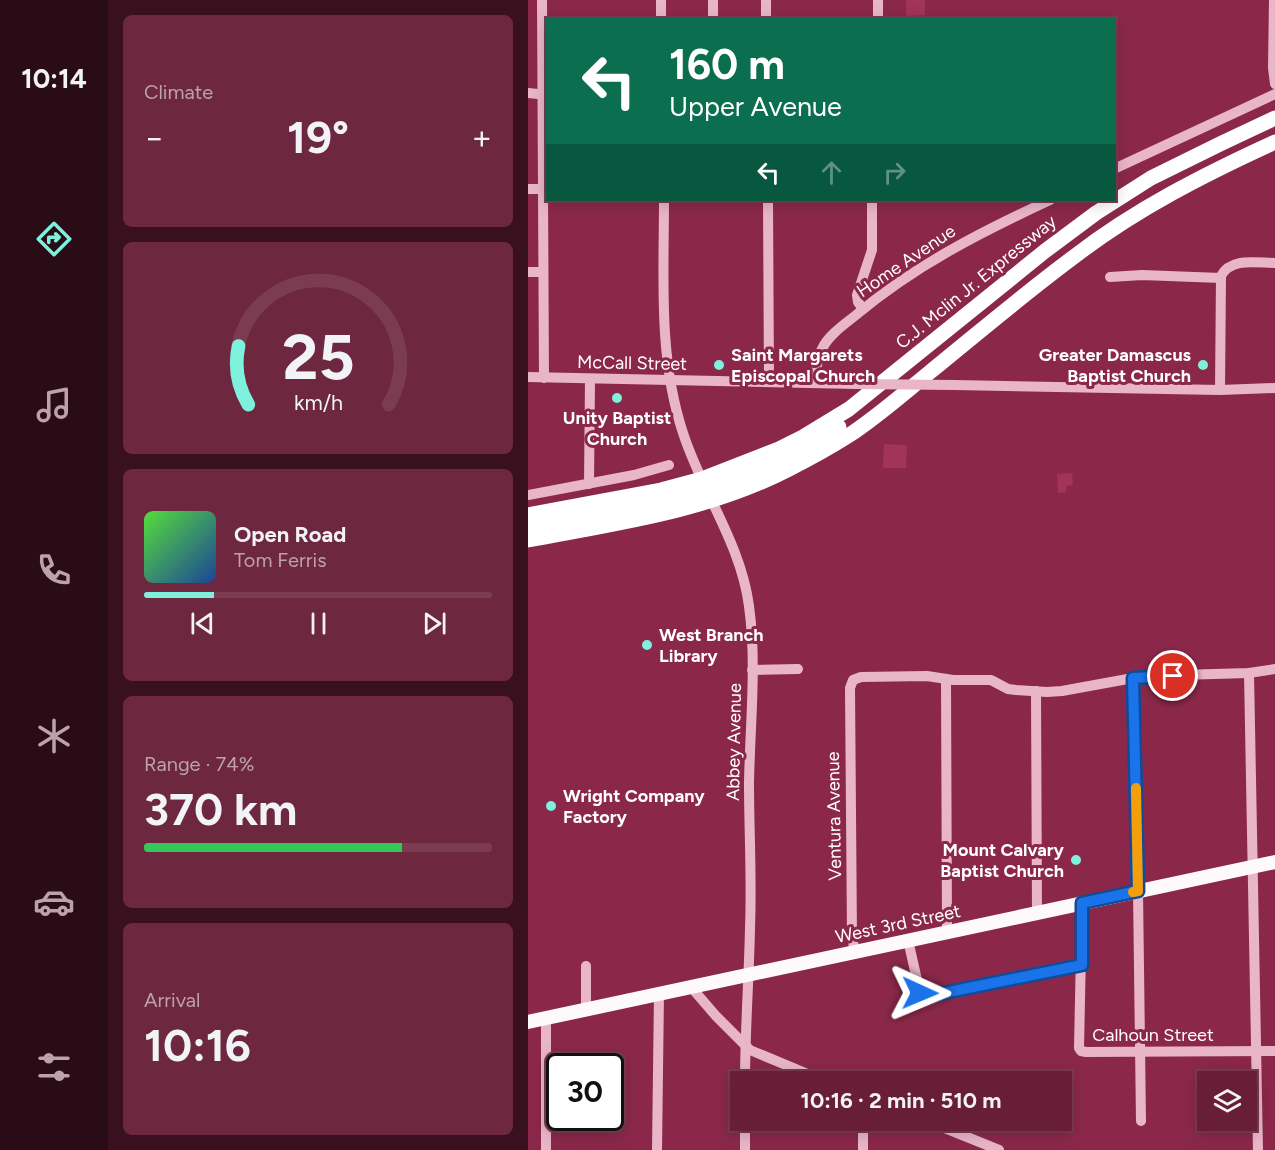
<!DOCTYPE html>
<meta charset="utf-8">
<style>
body{margin:0;font-family:Figtree,sans-serif;background:#6d273f;color:#f1f3f6;height:100vh;display:flex;flex-direction:column;font-size:22px;white-space:nowrap}
*{box-sizing:border-box;margin:0}
p{font-size:20px;color:#bda2ad}
.icon{flex:none;width:33px;height:33px;fill:none;stroke:currentColor;stroke-width:2;stroke-linecap:round;stroke-linejoin:round}
.map{position:relative;flex:1;overflow:hidden}
.side{display:flex;flex-direction:column;gap:15px;padding:15px;background:#39101e;width:420px}
.side>*{flex:none}
.guide{position:absolute;left:18px;top:18px;width:570px;height:183px;border-radius:0px;box-shadow:0 3px 15px #0003,0 0 0 2px #7b3c52;background:#0b6e4f;color:#fff;overflow:hidden}
.buttons{position:absolute;left:669px;top:1071px;display:grid;gap:12px}
.buttons a{display:grid;place-items:center;width:60px;height:60px;border-radius:0px;background:#681e37;box-shadow:0 3px 15px #0003,0 0 0 2px #7b3c52;font-size:30px}
.speed{position:absolute;left:18px;top:1053px;display:flex;gap:12px;font-size:30px;font-weight:700;text-align:center}
.speed>*{display:grid;place-content:center;width:78px;height:78px;border-radius:50%;background:#681e37;box-shadow:0 3px 15px #0003,0 0 0 2px #7b3c52;line-height:1}
.speed .limit{border:3px solid #111;border-radius:9px;background:#fff;color:#111}
.pin{position:absolute;display:grid;place-items:center;width:51px;height:51px;color:#fff;margin:-26px;border:3px solid #fff;border-radius:50%;box-shadow:0 2px 6px #0007}
.me{position:absolute;width:66px;margin:-33px;rotate:91deg;stroke-linejoin:round;filter:drop-shadow(0 0 4px #0008)}
.turn{display:flex;align-items:center;gap:21px;height:126px;padding:0 24px;font-size:27px}
.turn .icon{width:78px;height:78px;stroke-width:2.5}
.turn b{display:block;font-size:42px;line-height:51px}
.lanes{display:flex;align-items:center;height:57px;padding:0 24px;background:#0003;justify-content:center;gap:30px;direction:ltr}
.lanes .off{opacity:.35}
.big{font-size:45px;font-weight:700;line-height:1.1}
.side .tile{flex:1;display:flex;flex-direction:column;justify-content:center;gap:9px;min-width:0;padding:0 21px;border-radius:9px;background:#6d273f}
.side .dial{align-items:center;gap:0}
.dial svg{height:156px;overflow:visible;fill:none;stroke:#7b3c52;stroke-width:7;stroke-linecap:round;text-anchor:middle}
.dial text{fill:#f1f3f6;stroke:none}
.song{display:flex;align-items:center;gap:18px}
.cover{width:72px;height:72px;border-radius:9px;background:linear-gradient(135deg,hsl(110 70% 55%),hsl(220 70% 35%))}
.played{height:6px;border-radius:3px;background:linear-gradient(90deg,#7df1dc 20%,#7b3c52 20%)}
.keys{display:flex;justify-content:space-around;direction:ltr}
.heat{display:flex;justify-content:space-between;align-items:center;font-size:33px;direction:ltr}
.charge{height:9px;border-radius:4px;background:linear-gradient(90deg,#34c759 74%,#7b3c52 0)}
.trip{position:absolute;left:202px;top:1071px;width:342px;height:60px;border-radius:0px;background:#681e37;box-shadow:0 3px 15px #0003,0 0 0 2px #7b3c52;font-weight:700;line-height:60px;text-align:center}
main{display:flex;flex:1;min-height:0}
.menu{display:flex;flex-direction:column;width:108px;justify-content:space-around;align-items:center;background:#2a0c16;color:#bda2ad}
.menu .icon{width:42px;height:42px}
.menu .current{color:#7df1dc}
.menu b{font-size:27px;color:#f1f3f6}
.map>svg:first-child{display:block}
.green{fill:#a23359}
.lines{fill:none;stroke-linecap:round;stroke-linejoin:round}
.minor{stroke:#e9b6c8;stroke-width:10}
.major{stroke:#fef9fb;stroke-width:14}
.highway{stroke:#fff;stroke-width:15}
.minor-bridge{stroke:#e9b6c8;stroke-width:10}
.route-casing{stroke:#114b97;stroke-width:15}
.route{stroke:#1a73e8;stroke-width:10}
.slow{stroke:#f59e0b;stroke-width:10}
.poi-dot{fill:#7df1dc;stroke:#8b2849;stroke-width:2}
.labels{text-anchor:middle;dominant-baseline:central;stroke-width:6;stroke-linejoin:round;paint-order:stroke}
.street-label{font-size:18px;fill:#fff;stroke:#8b2849}
.poi-label{font-size:18px;font-weight:bold;fill:#fff;stroke:#8b2849;text-anchor:start}
</style>
<main>
<nav class="menu">
<b>10:14</b>
<svg class="icon current" aria-label="directions" viewBox="0 0 24 24"><path d="M12 3l9 9-9 9-9-9zM9 14v-3h6M13 9l2 2-2 2"/></svg>
<svg class="icon" aria-label="music" viewBox="0 0 24 24"><path d="M9 18V5l10-2v13"/><circle cx="6" cy="18" r="3"/><circle cx="16" cy="16" r="3"/></svg>
<svg class="icon" aria-label="phone" viewBox="0 0 24 24"><path d="M5 4h4l2 5-3 2q2 4 5 5l2-3 5 2v4C11 20 4 13 5 4z"/></svg>
<svg class="icon" aria-label="climate" viewBox="0 0 24 24"><path d="M12 3v18M4 7l16 10M4 17L20 7"/></svg>
<svg class="icon" aria-label="car" viewBox="0 0 24 24"><path d="M5 17H2v-5l4-1 3-4h7l3 4 3 1v5h-3M9 17h6M6 11h13"/><circle cx="7" cy="17" r="2"/><circle cx="17" cy="17" r="2"/></svg>
<svg class="icon" aria-label="filters" viewBox="0 0 24 24"><path d="M4 7h16M4 17h16"/><circle cx="9" cy="7" r="2"/><circle cx="15" cy="17" r="2"/></svg>
</nav>
<section class="side">
<div class="tile"><p>Climate</p>
<div class="heat"><a>−</a><b class="big">19°</b><a>+</a></div>
</div>
<div class="tile dial"><svg viewBox="0 0 100 80">
<path d="M14 69A42 42 0 1 1 86 69"/>
<path d="M14 69A42 42 0 0 1 9 39" stroke="#7df1dc"/>
<text x="50" y="56" font-size="32" font-weight="700">25</text>
<text x="50" y="72" font-size="11">km/h</text>
</svg></div>
<div class="tile">
<div class="song"><i class="cover"></i><div><b>Open Road</b><p>Tom Ferris</p></div></div>
<div class="played"></div>
<div class="keys"><svg class="icon" aria-label="previous" viewBox="0 0 24 24"><path d="M18 5L8 12l10 7zM5 5v14"/></svg><svg class="icon" aria-label="pause" viewBox="0 0 24 24"><path d="M8 5v14M16 5v14"/></svg><svg class="icon" aria-label="next" viewBox="0 0 24 24"><path d="M6 5l10 7-10 7zM19 5v14"/></svg></div>
</div>
<div class="tile"><p>Range · 74%</p><b class="big">370 km</b><div class="charge"></div></div>
<div class="tile"><p>Arrival</p><b class="big">10:16</b></div>
</section>
<div class="map">
<svg width="747" height="1150" viewBox="0 0 747 1150">
<rect width="100%" height="100%" fill="#8b2849"/>
<!-- green -->
<g class="green">
<polygon points="378,0 397,0 397,15 378,16"/>
<polygon points="356,444 379,445 378,468 355,468"/>
<polygon points="544,473 545,485 538,486 538,492 530,493 529,474"/>
</g>
<g class="lines">
<!-- minor -->
<g class="minor">
<polyline points="14,0 16,378"/>
<polyline points="133,0 133,20"/>
<polyline points="185,0 185,20"/>
<polyline points="238,0 238,20"/>
<polyline points="350,0 350,20"/>
<polyline points="746,0 745,68 747,84"/>
<polyline points="0,93 20,95"/>
<polyline points="586,169 747,94"/>
<polyline points="0,189 15,189"/>
<path d="M136,200C136,277 130,358 155,433C174,492 213,544 221,606C229,664 222,724 221,783C221,831 224,879 222,928C221,979 217,1030 217,1082"/>
<polyline points="240,200 241,382"/>
<polyline points="0,272 15,272"/>
<polyline points="582,277 614,275 693,278"/>
<polyline points="335,309 330,302 329,295 344,250 344,200"/>
<polyline points="0,377 328,384"/>
<path d="M287,383C288,370 289,358 295,347C302,334 317,324 328,315C386,266 453,232 522,200"/>
<polyline points="426,385 692,390 747,388"/>
<path d="M692,390L693,276C703,257 729,263 747,263"/>
<polyline points="61,484 62,379"/>
<polyline points="0,495 106,475 141,465"/>
<polyline points="224,670 270,669"/>
<polyline points="721,673 730,1150"/>
<polyline points="605,678 610,891 613,1121"/>
<polyline points="418,679 419,932"/>
<polyline points="508,691 509,913"/>
<polyline points="554,903 551,1048 553,1051 558,1052 747,1051"/>
<polyline points="380,940 392,993 396,996 421,993 554,965"/>
<polyline points="327,952 324,937 322,688 325,680 333,677 399,676 425,680 463,680 480,689 488,690 519,692 534,691 616,676 721,673 747,669"/>
<polyline points="163,987 188,1016 222,1050 299,1082"/>
<polyline points="58,1009 58,966"/>
<polyline points="18,1018 18,1150"/>
<polyline points="397,1120 471,1150"/>
<polyline points="129,1150 131,993"/>
<polyline points="217,1150 217,1120"/>
<polyline points="335,1150 335,1120"/>
</g>
<!-- major -->
<polyline class="major" points="0,1022 747,862"/>
<!-- highway -->
<g class="highway">
<polyline points="0,515 133,490 174,479 251,449 275,437 321,409 517,251 568,213 623,178 694,143 747,118"/>
<polyline points="0,526 136,500 208,480 273,451 306,431 311,427"/>
<path d="M0,540C89,523 180,511 261,469C281,459 301,448 320,436C349,417 375,394 402,372C450,333 497,293 547,256C608,209 677,174 747,142"/>
</g>
<!-- minor-bridge -->
<polyline class="minor-bridge" points="328,384 426,385"/>
</g>
<g class="lines">
<!-- route casing -->
<g class="route-casing">
<polyline id="route" points="392,993 396,996 401,996 554,965 554,903 610,891 605,678 645,676"/>
</g>
<!-- route -->
<use href="#route" class="route"/>
<!-- slow -->
<polyline class="slow" points="605,892 610,891 608,788"/>
</g>
<!-- markers -->
<g class="poi-dot">
<circle cx="191" cy="365" r="6"/>
<circle cx="675" cy="365" r="6"/>
<circle cx="89" cy="398" r="6"/>
<circle cx="119" cy="645" r="6"/>
<circle cx="23" cy="806" r="6"/>
<circle cx="548" cy="860" r="6"/>
</g>
<g class="labels">
<!-- street labels -->
<g class="street-label">
<text transform="translate(378 261) rotate(-34)">Home Avenue</text>
<text transform="translate(448 282) rotate(-39)">C.J. Mclin Jr. Expressway</text>
<text transform="translate(104 363) rotate(1)">McCall Street</text>
<text transform="translate(206 742) rotate(-89)">Abbey Avenue</text>
<text transform="translate(306 816) rotate(-91)">Ventura Avenue</text>
<text transform="translate(370 924) rotate(-12)">West 3rd Street</text>
<text x="625" y="1035">Calhoun Street</text>
</g>
<!-- poi labels -->
<g class="poi-label">
<text x="203" y="355">Saint Margarets<tspan x="203" dy="21">Episcopal Church</tspan></text>
<text x="663" y="355" text-anchor="end">Greater Damascus<tspan x="663" dy="21">Baptist Church</tspan></text>
<text x="89" y="418" text-anchor="middle">Unity Baptist<tspan x="89" dy="21">Church</tspan></text>
<text x="131" y="635">West Branch<tspan x="131" dy="21">Library</tspan></text>
<text x="35" y="796">Wright Company<tspan x="35" dy="21">Factory</tspan></text>
<text x="536" y="850" text-anchor="end">Mount Calvary<tspan x="536" dy="21">Baptist Church</tspan></text>
</g>
</g>
</svg>
<div class="buttons">
<a><svg class="icon" aria-label="layers" viewBox="0 0 24 24"><path d="M12 4l9 5-9 5-9-5zM3 14l9 5 9-5"/></svg></a>
</div>
<div class="speed"><div class="limit">30</div></div>
<div class="pin" style="left:645px;top:676px;background:#d93025"><svg class="icon" aria-label="arrive" viewBox="0 0 24 24"><path d="M6 21V4h12l-3 4 3 4H6"/></svg></div>
<svg class="me" style="left:392px;top:993px" viewBox="-20 -20 40 40"><path d="M0-17L14 15 0 8-14 15z" fill="#1a73e8" stroke="#fff" stroke-width="4"/></svg>
<div class="trip">10:16 · 2 min · 510 m</div>
<div class="guide">
<div class="turn"><svg class="icon" aria-label="left" viewBox="0 0 24 24"><path d="M17 20v-9H6M10 6l-5 5 5 5"/></svg><div><b>160 m</b>Upper Avenue</div></div>
<div class="lanes"><svg class="icon" aria-label="left" viewBox="0 0 24 24"><path d="M17 20v-9H6M10 6l-5 5 5 5"/></svg><svg class="icon off" aria-label="ahead" viewBox="0 0 24 24"><path d="M12 20V5M6 11l6-6 6 6"/></svg><svg class="icon off" aria-label="right" viewBox="0 0 24 24"><path d="M7 20v-9h11M14 6l5 5-5 5"/></svg></div>
</div>
</div>
</main>
